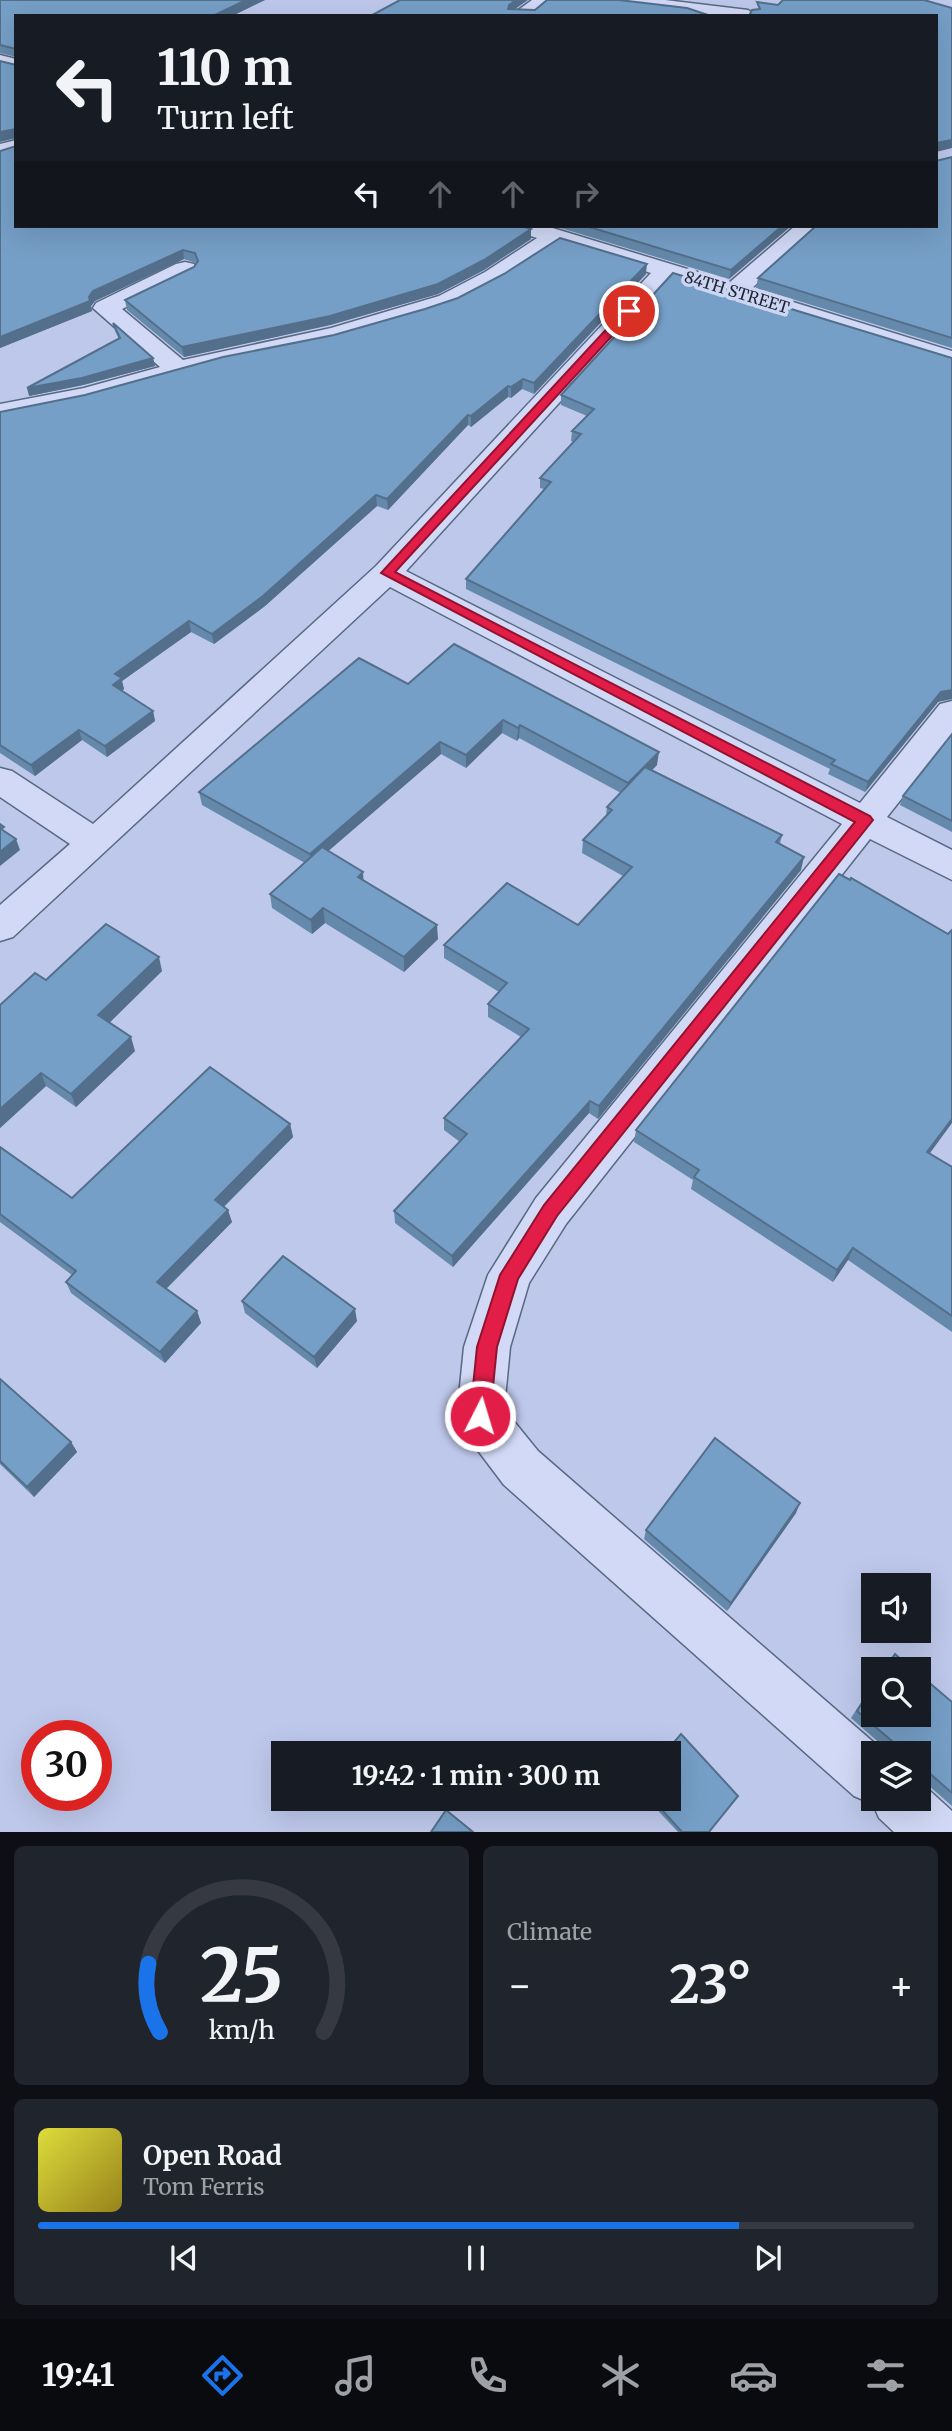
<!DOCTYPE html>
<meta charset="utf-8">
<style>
body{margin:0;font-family:Merriweather,serif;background:#20242c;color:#f1f3f6;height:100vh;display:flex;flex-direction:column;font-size:26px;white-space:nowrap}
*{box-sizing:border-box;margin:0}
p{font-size:23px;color:#9ea1a6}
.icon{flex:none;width:38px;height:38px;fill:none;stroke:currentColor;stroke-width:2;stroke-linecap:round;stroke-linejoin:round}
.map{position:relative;height:1832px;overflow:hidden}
.panel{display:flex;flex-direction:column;gap:14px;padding:14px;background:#0d0f14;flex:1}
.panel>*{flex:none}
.banner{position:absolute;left:14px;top:14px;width:924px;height:214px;border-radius:0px;box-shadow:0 7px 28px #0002;background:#171b24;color:#f1f3f6;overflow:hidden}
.tools{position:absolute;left:861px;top:1573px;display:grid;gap:14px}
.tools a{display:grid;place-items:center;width:70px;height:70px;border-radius:0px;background:#171b24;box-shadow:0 7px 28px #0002;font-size:35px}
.speed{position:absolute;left:21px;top:1720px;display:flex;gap:14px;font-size:35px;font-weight:700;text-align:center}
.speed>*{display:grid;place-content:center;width:91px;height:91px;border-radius:50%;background:#171b24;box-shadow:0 7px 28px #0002;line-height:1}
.speed .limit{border:10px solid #d22;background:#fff;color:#111}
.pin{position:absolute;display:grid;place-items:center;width:60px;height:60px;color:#fff;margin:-30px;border:4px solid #fff;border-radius:50%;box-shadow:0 2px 7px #0007}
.me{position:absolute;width:77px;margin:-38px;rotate:5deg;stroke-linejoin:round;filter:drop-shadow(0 0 5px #0008)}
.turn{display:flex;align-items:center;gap:24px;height:147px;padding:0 28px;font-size:32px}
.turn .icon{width:91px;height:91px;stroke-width:2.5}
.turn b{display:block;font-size:49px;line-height:60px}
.lanes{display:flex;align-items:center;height:66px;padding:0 28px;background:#0003;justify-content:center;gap:35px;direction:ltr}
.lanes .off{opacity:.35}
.big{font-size:52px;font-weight:700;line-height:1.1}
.panel .widget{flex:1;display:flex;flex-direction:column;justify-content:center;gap:10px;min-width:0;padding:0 24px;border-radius:10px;background:#20242c}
.panel .dial{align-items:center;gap:0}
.dial svg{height:182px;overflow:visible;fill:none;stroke:#363941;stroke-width:7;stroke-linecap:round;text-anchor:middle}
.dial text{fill:#f1f3f6;stroke:none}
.song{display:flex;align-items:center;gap:21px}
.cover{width:84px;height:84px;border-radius:10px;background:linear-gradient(135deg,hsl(60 70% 55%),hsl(50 70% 35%))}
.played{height:7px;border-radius:4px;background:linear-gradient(90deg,#1a73e8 80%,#363941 80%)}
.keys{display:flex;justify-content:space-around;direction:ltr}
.heat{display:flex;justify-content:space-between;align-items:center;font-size:38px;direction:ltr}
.panel .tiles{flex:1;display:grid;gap:14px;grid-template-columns:1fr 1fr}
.widget:last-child{grid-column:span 2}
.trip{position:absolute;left:271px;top:1741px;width:410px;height:70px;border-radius:0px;background:#171b24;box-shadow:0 7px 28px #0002;font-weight:700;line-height:70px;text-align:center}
.dock{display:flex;height:112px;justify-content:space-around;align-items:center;background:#090b0e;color:#9ea1a6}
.dock .icon{width:49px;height:49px}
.dock .selected{color:#1a73e8}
.dock b{font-size:32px;color:#f1f3f6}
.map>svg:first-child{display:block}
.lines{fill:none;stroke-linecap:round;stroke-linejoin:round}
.street-casing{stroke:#586982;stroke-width:3}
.street{fill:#d1d9f6;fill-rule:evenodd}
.wall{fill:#6589ab}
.shaded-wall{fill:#536f8b}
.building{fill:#769fc7;stroke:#536f8b;stroke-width:2}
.route{fill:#e11d48;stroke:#92132f;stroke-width:2}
.labels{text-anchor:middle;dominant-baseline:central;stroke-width:7;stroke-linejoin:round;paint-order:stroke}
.far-street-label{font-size:16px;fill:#1c2632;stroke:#cdd5f3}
</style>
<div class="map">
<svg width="952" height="1833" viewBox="0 0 952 1833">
<rect width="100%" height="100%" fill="#bec8eb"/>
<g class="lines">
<!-- street casing -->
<g class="street-casing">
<g id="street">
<polygon points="532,0 554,0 533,16 510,16"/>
<polygon points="610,0 665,0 748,10 757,16 700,16 619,6"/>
<polygon points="0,55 16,59 16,72 0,67"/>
<polygon points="16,140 16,154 0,159 0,144"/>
<polygon points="512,226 546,226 730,282 795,226 820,226 751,289 952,351 952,367 671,280 406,571 860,803 940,704 952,701 952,735 887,817 952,850 952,880 870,839 566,1224 529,1283 510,1347 504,1409 538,1451 887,1754 873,1754 873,1799 919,1799 919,1781 952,1811 952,1833 895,1833 879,1818 873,1804 854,1796 504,1485 464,1432 457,1416 464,1347 488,1275 536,1198 842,824 390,587 13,937 0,941 0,905 70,844 0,797 0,768 12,771 93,824 376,566 651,273 559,245 503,282 457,306 425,317 334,343 224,365 87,403 0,420 0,404 84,388 160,367 93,308 96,303 176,264 185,262 194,264 197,269 194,274 122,309 183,360 331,328 439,296 485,272 537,238 515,231"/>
</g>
</g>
<!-- street -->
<use href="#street" class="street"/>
</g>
<!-- wall -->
<g class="wall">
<polygon points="0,0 265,0 232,16 16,57 0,53"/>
<polygon points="0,151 531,229 531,239 484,270 438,294 330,325 184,357 127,310 125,300 194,267 196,263 184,259 95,301 91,306 92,311 0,348"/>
<polygon points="952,157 952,348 756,288 758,278 936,161"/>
<polygon points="554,226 791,226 729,279"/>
<polygon points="646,274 534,394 522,389 511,398 508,397 471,427 468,425 388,510 377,506 265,606 214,644 191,632 122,681 124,689 122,691 153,711 155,721 107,757 82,740 35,776 0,753 0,412 85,395"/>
<polygon points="113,323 153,358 155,366 83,385 29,396 119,339 115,331"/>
<polygon points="952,358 938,702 865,792 828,774 830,769 466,589 466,579 544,489 540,488 540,478 574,442 571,441 572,431 587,416 561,405 561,395"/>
<polygon points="408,684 657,765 652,770 782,835 780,844 801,870 598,1119 589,1113 453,1267 395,1223 394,1211 460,1142 444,1130 444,1118 521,1037 488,1017 488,1004 499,992 444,958 444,945 578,925 623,876 582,853 583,840 606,815 607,807 621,793 519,738 517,741 502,733 466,768 441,754 328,851 364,881 438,939 404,972 325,923 312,934 272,908 270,894 305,863 202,805 199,792"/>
<polygon points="952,734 952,832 900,805 903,796"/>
<polygon points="162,971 109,1023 135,1051 76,1107 46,1086 0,1128 0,1005 46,980"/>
<polygon points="290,1124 293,1137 224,1207 232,1222 166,1289 197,1311 201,1323 165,1363 71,1293 66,1282 72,1275 0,1222 0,1147 72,1198"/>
<polygon points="636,1130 930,1153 952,1167 952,1332 848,1260 833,1282 691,1189 693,1180 634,1142"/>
<polygon points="242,1301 357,1321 317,1368 245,1313"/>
<polygon points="0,1379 71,1442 77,1452 34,1497 0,1464"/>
<polygon points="796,1513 727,1611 644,1539 646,1530"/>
<polygon points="873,1684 873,1715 952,1702 952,1806 919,1777 919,1754 892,1754 851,1718"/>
<polygon points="647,1799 668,1799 709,1832 678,1832"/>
</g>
<!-- shaded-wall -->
<g class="shaded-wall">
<polygon points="246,0 265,0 232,16 213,16"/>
<polygon points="516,0 528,0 508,14 509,5"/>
<polygon points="16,129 16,138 0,142 0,132"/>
<polygon points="952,140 952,148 936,152 936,143"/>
<polygon points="782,226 791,226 729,279 731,270"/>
<polygon points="531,229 531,239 484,270 438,294 330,325 184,357 182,347"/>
<polygon points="183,250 184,259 95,301 91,306 92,311 0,348 0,337 89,297 93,291"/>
<polygon points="647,264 646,274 534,394 534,383"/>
<polygon points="153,358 155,366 83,385 29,396 27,388"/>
<polygon points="523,379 522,389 511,398 511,387"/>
<polygon points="508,386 508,397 471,427 471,416"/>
<polygon points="468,415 468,425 388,510 387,499"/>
<polygon points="376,495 377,506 265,606 214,644 212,634"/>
<polygon points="189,621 191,632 122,681 124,689 115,696 113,685 115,674"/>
<polygon points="952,690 952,699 938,702 865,792 868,782 941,692"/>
<polygon points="153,711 155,721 107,757 105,746"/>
<polygon points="503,720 502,733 466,768 466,755"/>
<polygon points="520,725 519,738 517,741 518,728"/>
<polygon points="79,730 82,740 35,776 31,765"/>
<polygon points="440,742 441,754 311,866 310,854"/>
<polygon points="659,752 657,765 627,796 628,783"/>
<polygon points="16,839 20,850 0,866 0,852"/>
<polygon points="804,857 801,870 598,1119 599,1106"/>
<polygon points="363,872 364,887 358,877"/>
<polygon points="323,908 325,923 312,934 311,920"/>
<polygon points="437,925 438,939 404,972 404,957"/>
<polygon points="159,957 162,971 103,1029 98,1015"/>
<polygon points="131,1037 135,1051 76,1107 71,1094"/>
<polygon points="41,1073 46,1086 0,1128 0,1109"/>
<polygon points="590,1101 589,1113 453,1267 452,1256"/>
<polygon points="952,1119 952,1123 922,1164 927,1152"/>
<polygon points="290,1124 293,1137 218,1212 215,1200"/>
<polygon points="228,1210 232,1222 161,1294 157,1282"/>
<polygon points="853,1248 848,1260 833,1282 837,1270"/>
<polygon points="355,1309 357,1321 317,1368 314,1357"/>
<polygon points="197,1311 201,1323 165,1363 160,1352"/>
<polygon points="71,1442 77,1452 34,1497 27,1487"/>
<polygon points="800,1503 796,1513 727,1611 731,1603"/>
</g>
<!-- building -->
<g class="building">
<polygon points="0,0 246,0 213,16 16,16 16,49 0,45"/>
<polygon points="400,0 516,0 509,5 508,9 535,10 547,0 619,0 687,8 711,16 378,16 379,15 374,14"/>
<polygon points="783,0 924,0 952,8 952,140 936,143 936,16 749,16 752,10 760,9 757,2 778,5"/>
<polygon points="0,61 16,65 16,61 16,136 16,129 0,132"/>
<polygon points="16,146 16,226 521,226 531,229 484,260 438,284 330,316 182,347 125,300 194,267 198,261 195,253 183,250 93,291 89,297 90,301 0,337 0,151"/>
<polygon points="936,152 936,161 952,157 952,338 758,278 816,226 936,226"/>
<polygon points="586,226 782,226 731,270"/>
<polygon points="560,238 647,264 534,383 523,379 511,387 508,386 471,416 468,415 387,499 376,495 263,596 212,634 189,621 115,674 122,678 113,685 153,711 105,746 79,730 31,765 0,745 0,412 85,395 223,357 334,335 425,309 458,298 504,274"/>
<polygon points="673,273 952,358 952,690 941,692 868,782 831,764 835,760 466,579 551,482 540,478 581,434 572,431 594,409 561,395"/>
<polygon points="113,323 153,358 82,378 27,388 120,338"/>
<polygon points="454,644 659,752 628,783 520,725 518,728 503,720 466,755 440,742 310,854 199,792 359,658 408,684"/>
<polygon points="952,734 952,821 903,796"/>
<polygon points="645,767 782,835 776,842 804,857 599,1106 590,1101 452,1256 394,1211 467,1134 444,1118 529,1029 488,1004 507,983 444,945 507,883 578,925 632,867 583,840 612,810 607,807"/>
<polygon points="0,824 4,827 1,829 16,839 0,852"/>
<polygon points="322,847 363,872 358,877 437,925 404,957 323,908 311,920 270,894"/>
<polygon points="839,874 850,880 851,878 948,934 952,930 952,1119 927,1152 952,1167 952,1316 853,1248 837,1270 694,1177 699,1170 636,1130"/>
<polygon points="106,924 159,957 98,1015 131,1037 71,1094 41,1073 0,1109 0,1005 35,973 46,980"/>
<polygon points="210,1067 290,1124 215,1200 228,1210 157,1282 197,1311 160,1352 66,1282 76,1271 0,1214 0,1147 72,1198"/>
<polygon points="283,1256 355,1309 314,1357 242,1301"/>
<polygon points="0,1379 71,1442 27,1487 0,1461"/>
<polygon points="715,1438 800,1503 731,1603 646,1530"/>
<polygon points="895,1654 913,1670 884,1670"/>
<polygon points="919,1674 952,1702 952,1793 919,1764 919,1754 907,1754 857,1711 873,1686 873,1715 919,1715"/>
<polygon points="681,1734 738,1796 709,1832 682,1832 652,1799 668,1799 668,1754 664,1754"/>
<polygon points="446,1810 473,1832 431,1832"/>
</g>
<!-- route -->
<polygon class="route" points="625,309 635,311 395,572 870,816 873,820 557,1216 518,1279 497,1347 490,1416 487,1423 480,1426 473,1423 470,1416 477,1347 500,1275 544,1205 855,822 381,573"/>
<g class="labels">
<!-- far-street labels -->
<g class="far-street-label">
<text transform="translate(737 292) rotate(17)">84TH STREET</text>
</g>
</g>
</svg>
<div class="tools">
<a><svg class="icon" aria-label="sound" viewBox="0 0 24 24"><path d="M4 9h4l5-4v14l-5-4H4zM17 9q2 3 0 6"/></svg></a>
<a><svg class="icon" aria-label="search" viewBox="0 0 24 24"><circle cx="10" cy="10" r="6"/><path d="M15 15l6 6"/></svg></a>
<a><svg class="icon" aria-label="layers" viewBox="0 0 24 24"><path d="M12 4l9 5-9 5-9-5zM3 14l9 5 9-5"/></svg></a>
</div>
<div class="speed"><div class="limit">30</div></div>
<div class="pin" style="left:629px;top:311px;background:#d93025"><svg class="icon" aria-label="arrive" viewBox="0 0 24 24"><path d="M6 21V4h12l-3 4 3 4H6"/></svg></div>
<svg class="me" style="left:480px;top:1416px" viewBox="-20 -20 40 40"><circle r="17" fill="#e11d48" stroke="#fff" stroke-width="3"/><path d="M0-11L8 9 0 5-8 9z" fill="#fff"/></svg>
<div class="trip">19:42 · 1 min · 300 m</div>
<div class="banner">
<div class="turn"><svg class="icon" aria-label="left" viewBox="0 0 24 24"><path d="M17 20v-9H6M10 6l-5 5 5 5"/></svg><div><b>110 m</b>Turn left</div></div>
<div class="lanes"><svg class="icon" aria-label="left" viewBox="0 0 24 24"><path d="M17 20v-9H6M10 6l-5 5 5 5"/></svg><svg class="icon off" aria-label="ahead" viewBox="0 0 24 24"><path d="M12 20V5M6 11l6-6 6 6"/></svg><svg class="icon off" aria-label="ahead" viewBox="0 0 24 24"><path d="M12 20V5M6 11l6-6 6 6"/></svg><svg class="icon off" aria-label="right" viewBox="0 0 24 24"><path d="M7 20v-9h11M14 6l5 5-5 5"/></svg></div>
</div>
</div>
<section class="panel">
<div class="tiles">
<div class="widget dial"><svg viewBox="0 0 100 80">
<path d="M14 69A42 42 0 1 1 86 69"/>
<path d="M14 69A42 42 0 0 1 9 39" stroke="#1a73e8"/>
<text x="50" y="56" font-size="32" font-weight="700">25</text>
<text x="50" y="72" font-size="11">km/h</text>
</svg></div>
<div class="widget"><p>Climate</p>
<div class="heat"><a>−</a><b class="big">23°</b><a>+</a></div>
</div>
<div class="widget">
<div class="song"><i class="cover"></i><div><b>Open Road</b><p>Tom Ferris</p></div></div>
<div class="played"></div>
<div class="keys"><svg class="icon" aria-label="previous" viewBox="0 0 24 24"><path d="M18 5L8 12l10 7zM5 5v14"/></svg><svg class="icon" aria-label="pause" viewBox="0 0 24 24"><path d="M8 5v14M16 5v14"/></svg><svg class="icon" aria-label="next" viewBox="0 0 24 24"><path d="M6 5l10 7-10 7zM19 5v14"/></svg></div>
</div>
</div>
</section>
<nav class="dock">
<b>19:41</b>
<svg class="icon selected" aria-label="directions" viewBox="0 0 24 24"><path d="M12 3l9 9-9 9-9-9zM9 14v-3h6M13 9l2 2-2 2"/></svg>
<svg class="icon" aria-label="music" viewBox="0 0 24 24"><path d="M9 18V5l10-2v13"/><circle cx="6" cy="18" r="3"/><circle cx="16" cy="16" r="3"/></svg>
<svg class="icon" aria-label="phone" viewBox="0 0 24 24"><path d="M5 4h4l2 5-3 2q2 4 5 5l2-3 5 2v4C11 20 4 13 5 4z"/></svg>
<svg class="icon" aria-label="climate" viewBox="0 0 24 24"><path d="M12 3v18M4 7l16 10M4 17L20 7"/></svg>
<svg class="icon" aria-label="car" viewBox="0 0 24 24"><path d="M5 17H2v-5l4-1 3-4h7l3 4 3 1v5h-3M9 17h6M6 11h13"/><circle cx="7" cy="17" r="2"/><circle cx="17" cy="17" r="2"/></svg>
<svg class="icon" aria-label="filters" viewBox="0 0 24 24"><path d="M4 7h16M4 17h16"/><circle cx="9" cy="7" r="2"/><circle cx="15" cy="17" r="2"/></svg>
</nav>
